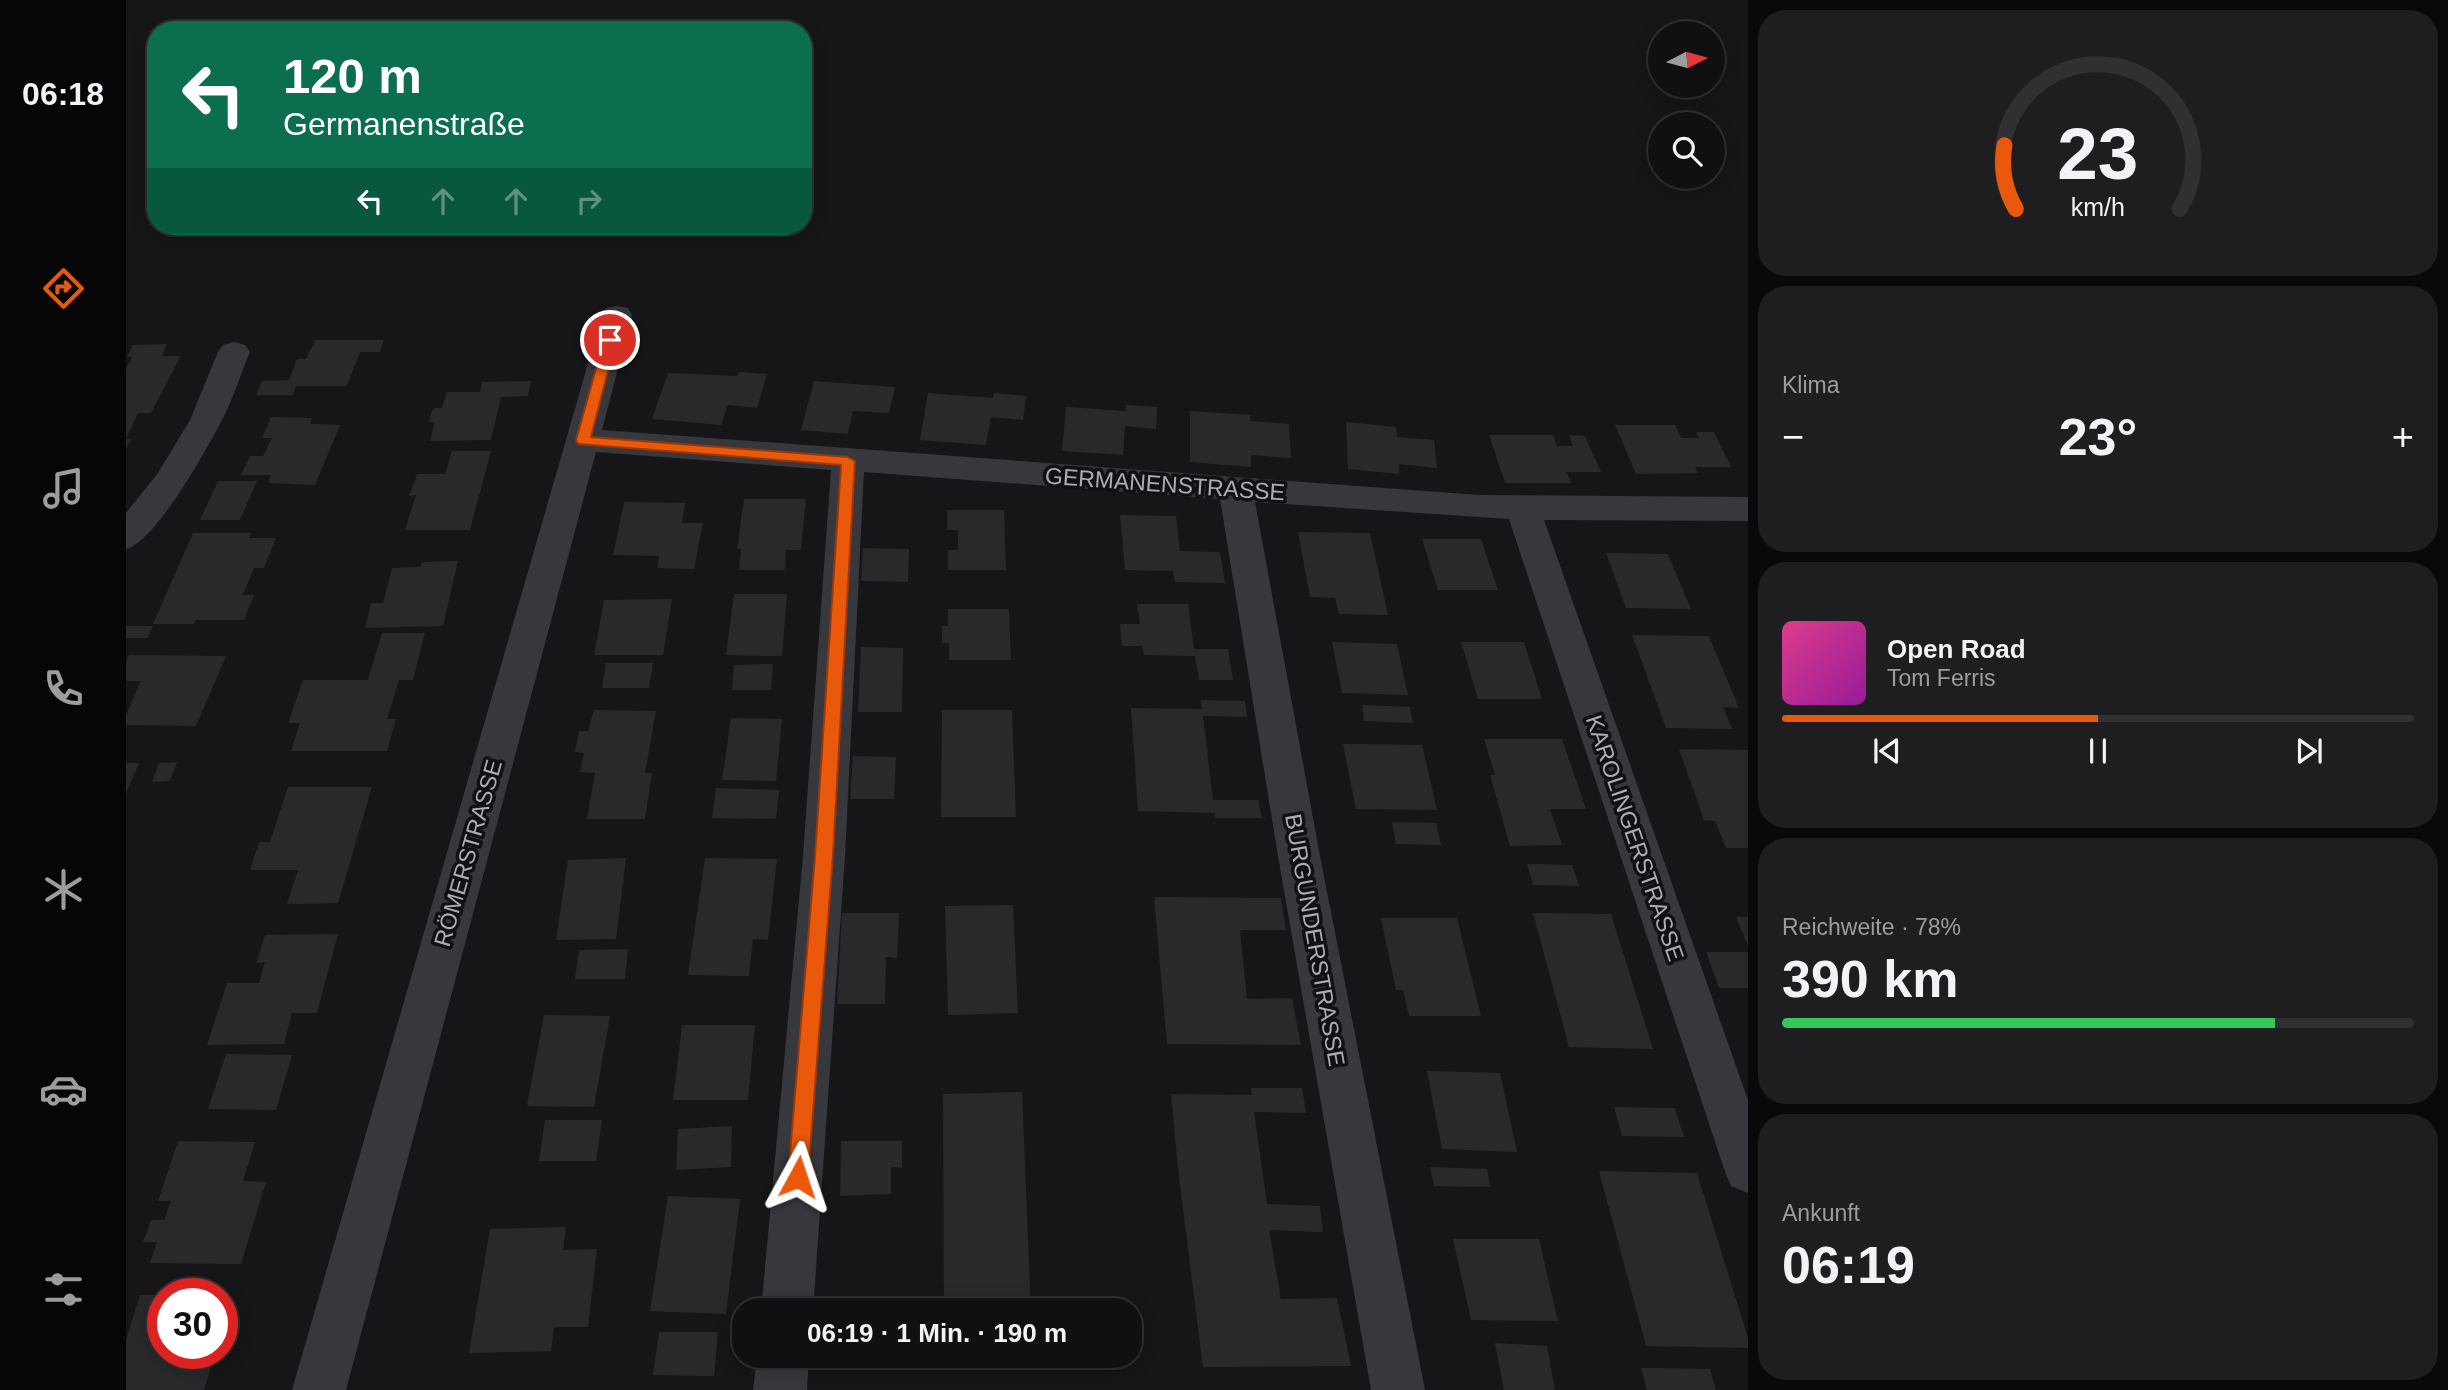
<!DOCTYPE html>
<html lang="de">
<meta charset="utf-8">
<style>
body{margin:0;font-family:Helvetica,sans-serif;background:#1e1e20;color:#f1f3f6;height:100vh;display:flex;flex-direction:column;font-size:26px;white-space:nowrap}
*{box-sizing:border-box;margin:0}
p{font-size:23px;color:#9c9d9f}
.icon{flex:none;width:38px;height:38px;fill:none;stroke:currentColor;stroke-width:2;stroke-linecap:round;stroke-linejoin:round}
.map{position:relative;flex:1;overflow:hidden}
.side{display:flex;flex-direction:column;gap:10px;padding:10px;background:#09090a;width:700px}
.side>*{flex:none}
.top-card{position:absolute;left:21px;top:21px;width:665px;height:214px;border-radius:28px;box-shadow:0 4px 18px #0003,0 0 0 2px #303032;background:#0b6e4f;color:#fff;overflow:hidden}
.needle{width:46px;rotate:84deg}
.controls{position:absolute;left:1522px;top:21px;display:grid;gap:14px}
.controls a{display:grid;place-items:center;width:77px;height:77px;border-radius:50%;background:#101012;box-shadow:0 4px 18px #0003,0 0 0 2px #303032;font-size:35px}
.speed{position:absolute;left:21px;top:1278px;display:flex;gap:14px;font-size:35px;font-weight:700;text-align:center}
.speed>*{display:grid;place-content:center;width:91px;height:91px;border-radius:50%;background:#101012;box-shadow:0 4px 18px #0003,0 0 0 2px #303032;line-height:1}
.speed .limit{border:10px solid #d22;background:#fff;color:#111}
.pin{position:absolute;display:grid;place-items:center;width:60px;height:60px;color:#fff;margin:-30px;border:4px solid #fff;border-radius:50%;box-shadow:0 2px 7px #0007}
.me{position:absolute;width:77px;margin:-38px;rotate:5deg;stroke-linejoin:round;filter:drop-shadow(0 0 5px #0008)}
.turn{display:flex;align-items:center;gap:24px;height:147px;padding:0 21px;font-size:32px}
.turn .icon{width:91px;height:91px;stroke-width:2.5}
.turn b{display:block;font-size:49px;line-height:60px}
.lanes{display:flex;align-items:center;height:66px;padding:0 21px;background:#0003;justify-content:center;gap:35px;direction:ltr}
.lanes .off{opacity:.35}
.big{font-size:52px;font-weight:700;line-height:1.1}
.side .card{flex:1;display:flex;flex-direction:column;justify-content:center;gap:10px;min-width:0;padding:0 24px;border-radius:28px;background:#1e1e20}
.side .dial{align-items:center;gap:0}
.dial svg{height:182px;overflow:visible;fill:none;stroke:#303032;stroke-width:7;stroke-linecap:round;text-anchor:middle}
.dial text{fill:#f1f3f6;stroke:none}
.song{display:flex;align-items:center;gap:21px}
.cover{width:84px;height:84px;border-radius:10px;background:linear-gradient(135deg,hsl(330 70% 55%),hsl(300 70% 35%))}
.played{height:7px;border-radius:4px;background:linear-gradient(90deg,#ea580c 50%,#303032 50%)}
.keys{display:flex;justify-content:space-around;direction:ltr}
.heat{display:flex;justify-content:space-between;align-items:center;font-size:38px;direction:ltr}
.charge{height:10px;border-radius:5px;background:linear-gradient(90deg,#34c759 78%,#303032 0)}
.trip{position:absolute;left:606px;top:1298px;width:410px;height:70px;border-radius:28px;background:#101012;box-shadow:0 4px 18px #0003,0 0 0 2px #303032;font-weight:700;line-height:70px;text-align:center}
main{display:flex;flex:1;min-height:0}
.tab-bar{display:flex;flex-direction:column;width:126px;justify-content:space-around;align-items:center;background:#060607;color:#9c9d9f}
.tab-bar .icon{width:49px;height:49px}
.tab-bar .selected{color:#ea580c}
.tab-bar b{font-size:32px;color:#f1f3f6}
.map>svg:first-child{display:block}
.building{fill:#29292c}
.lines{fill:none;stroke-linecap:round;stroke-linejoin:round}
.minor{fill:#37383d;fill-rule:evenodd}
.route{fill:#ea580c;stroke:#983908;stroke-width:2}
.labels{text-anchor:middle;dominant-baseline:central;stroke-width:7;stroke-linejoin:round;paint-order:stroke}
.street-label{font-size:23px;fill:#a8adb8;stroke:#111113}
</style>
<main>
<nav class="tab-bar">
<b>06:18</b>
<svg class="icon selected" aria-label="directions" viewBox="0 0 24 24"><path d="M12 3l9 9-9 9-9-9zM9 14v-3h6M13 9l2 2-2 2"/></svg>
<svg class="icon" aria-label="music" viewBox="0 0 24 24"><path d="M9 18V5l10-2v13"/><circle cx="6" cy="18" r="3"/><circle cx="16" cy="16" r="3"/></svg>
<svg class="icon" aria-label="phone" viewBox="0 0 24 24"><path d="M5 4h4l2 5-3 2q2 4 5 5l2-3 5 2v4C11 20 4 13 5 4z"/></svg>
<svg class="icon" aria-label="climate" viewBox="0 0 24 24"><path d="M12 3v18M4 7l16 10M4 17L20 7"/></svg>
<svg class="icon" aria-label="car" viewBox="0 0 24 24"><path d="M5 17H2v-5l4-1 3-4h7l3 4 3 1v5h-3M9 17h6M6 11h13"/><circle cx="7" cy="17" r="2"/><circle cx="17" cy="17" r="2"/></svg>
<svg class="icon" aria-label="filters" viewBox="0 0 24 24"><path d="M4 7h16M4 17h16"/><circle cx="9" cy="7" r="2"/><circle cx="15" cy="17" r="2"/></svg>
</nav>
<div class="map">
<svg width="1622" height="1390" viewBox="0 0 1622 1390">
<rect width="100%" height="100%" fill="#161618"/>
<!-- building -->
<g class="building">
<polygon points="189,340 258,340 254,352 234,352 221,386 170,386 167,395 130,395 136,381 163,380 171,359 180,359"/>
<polygon points="41,344 36,356 55,356 25,413 12,413 0,439 5,439 0,449 0,369 6,357 1,357 7,345"/>
<polygon points="613,372 641,374 631,408 602,405 595,425 526,419 542,373 611,376"/>
<polygon points="405,381 402,396 375,397 365,440 304,441 309,422 303,422 307,408 316,408 321,392 354,392 356,382"/>
<polygon points="688,381 769,387 763,413 727,411 722,434 675,430"/>
<polygon points="802,393 867,398 868,393 900,396 897,420 865,417 860,445 794,440"/>
<polygon points="1000,405 1031,407 1030,429 999,426 997,455 936,451 940,407 1000,411"/>
<polygon points="1064,411 1124,415 1124,421 1163,424 1165,458 1125,455 1125,467 1064,462"/>
<polygon points="145,417 186,418 184,424 214,425 189,485 142,483 145,475 115,475 124,456 137,456 146,438 136,438"/>
<polygon points="1220,422 1270,427 1271,437 1308,440 1311,468 1273,464 1273,474 1222,469"/>
<polygon points="1489,425 1549,425 1555,438 1573,438 1570,432 1588,432 1605,467 1569,467 1572,473 1510,474"/>
<polygon points="1363,435 1427,435 1431,446 1447,446 1443,435 1459,436 1475,472 1441,472 1445,483 1379,483"/>
<polygon points="326,451 365,451 344,530 279,530 290,495 283,496 291,474 319,474"/>
<polygon points="92,481 131,481 114,520 74,520"/>
<polygon points="618,499 680,499 675,550 660,550 659,570 613,570 615,549 611,549"/>
<polygon points="498,502 559,503 556,523 577,523 568,569 531,568 533,556 487,555"/>
<polygon points="821,510 878,510 880,570 822,570 822,550 832,550 832,530 821,530"/>
<polygon points="994,515 1050,516 1054,551 1094,552 1099,583 1049,582 1047,571 999,570"/>
<polygon points="1172,532 1244,533 1262,615 1213,614 1209,598 1184,597"/>
<polygon points="67,533 125,533 123,538 150,538 138,568 128,568 117,595 128,595 118,620 70,620 68,624 27,624"/>
<polygon points="1296,539 1355,539 1372,590 1312,590"/>
<polygon points="737,548 783,549 782,582 735,581"/>
<polygon points="1480,553 1542,554 1565,609 1500,608"/>
<polygon points="332,561 317,626 239,628 245,603 257,603 266,568 294,567 296,562"/>
<polygon points="608,594 661,594 656,656 600,655"/>
<polygon points="546,599 537,655 468,655 478,600"/>
<polygon points="1011,604 1062,604 1068,649 1102,649 1107,680 1073,680 1069,656 1018,655 1016,646 996,646 994,624 1014,624"/>
<polygon points="822,609 883,609 885,660 823,660 823,643 816,643 816,626 822,626"/>
<polygon points="0,626 27,626 22,638 0,638"/>
<polygon points="256,633 299,633 287,680 273,680 261,719 270,719 261,751 165,751 174,723 162,723 177,680 242,680"/>
<polygon points="1506,635 1583,636 1613,708 1597,707 1606,729 1540,728"/>
<polygon points="1206,642 1271,644 1282,695 1216,693"/>
<polygon points="1335,642 1398,642 1416,699 1352,699"/>
<polygon points="735,647 777,648 776,712 732,712"/>
<polygon points="3,655 100,656 70,726 0,725 0,715 15,681 0,681 0,662"/>
<polygon points="480,663 527,663 523,688 476,688"/>
<polygon points="647,664 645,690 606,690 608,665"/>
<polygon points="1075,700 1119,701 1121,717 1077,716 1087,800 1132,800 1136,818 1089,818 1089,813 1012,811 1005,708 1076,709"/>
<polygon points="1236,705 1284,707 1287,723 1238,721"/>
<polygon points="468,710 530,711 519,773 526,773 519,819 461,819 469,773 454,772 458,753 449,752 453,731 462,731"/>
<polygon points="816,710 886,710 890,817 815,817"/>
<polygon points="605,718 656,719 650,781 596,780"/>
<polygon points="1358,739 1436,739 1460,809 1424,809 1436,845 1384,846 1364,775 1369,775"/>
<polygon points="1217,744 1296,745 1311,810 1230,809"/>
<polygon points="1553,749 1622,750 1622,848 1600,848 1589,821 1578,820"/>
<polygon points="727,756 770,757 768,799 724,799"/>
<polygon points="51,762 44,781 26,782 33,763"/>
<polygon points="0,763 13,763 0,794"/>
<polygon points="162,787 246,787 212,903 161,904 172,870 124,870 133,842 144,842"/>
<polygon points="590,788 653,790 650,819 586,818"/>
<polygon points="1266,822 1310,823 1315,845 1270,844"/>
<polygon points="500,858 490,939 430,940 442,860"/>
<polygon points="579,858 651,859 642,940 627,939 623,976 562,975"/>
<polygon points="1401,864 1446,865 1453,886 1407,885"/>
<polygon points="1028,897 1155,898 1160,930 1114,930 1121,999 1166,998 1175,1045 1041,1044"/>
<polygon points="887,905 892,1013 822,1015 819,906"/>
<polygon points="716,913 773,913 771,958 760,957 759,1004 711,1004"/>
<polygon points="1407,913 1485,914 1527,1049 1443,1047"/>
<polygon points="1610,917 1622,917 1622,946"/>
<polygon points="1255,918 1331,918 1355,1016 1283,1016 1277,990 1270,990"/>
<polygon points="212,934 191,1013 166,1013 158,1044 81,1045 101,983 133,983 139,962 130,963 139,935"/>
<polygon points="502,949 499,979 449,979 453,950"/>
<polygon points="1580,952 1622,952 1622,988 1593,988"/>
<polygon points="418,1015 484,1016 468,1107 401,1106"/>
<polygon points="556,1025 629,1025 622,1100 547,1100"/>
<polygon points="100,1054 166,1055 150,1110 82,1109"/>
<polygon points="1301,1071 1374,1073 1391,1152 1316,1149"/>
<polygon points="1125,1088 1176,1088 1180,1113 1128,1112 1141,1204 1194,1206 1197,1232 1143,1230 1155,1299 1211,1298 1225,1366 1077,1367 1052,1170 1045,1094 1126,1095"/>
<polygon points="896,1092 905,1311 818,1311 817,1094"/>
<polygon points="1488,1107 1549,1108 1558,1137 1496,1136"/>
<polygon points="419,1120 476,1120 470,1161 413,1161"/>
<polygon points="606,1126 605,1167 550,1170 552,1129"/>
<polygon points="52,1141 129,1142 117,1181 140,1182 115,1264 24,1263 31,1242 17,1242 25,1220 38,1220 45,1201 32,1201"/>
<polygon points="715,1141 776,1141 776,1168 765,1167 765,1194 714,1196"/>
<polygon points="1304,1167 1361,1169 1364,1187 1308,1186"/>
<polygon points="1473,1171 1571,1173 1622,1338 1622,1348 1520,1346"/>
<polygon points="542,1196 614,1199 600,1314 524,1311"/>
<polygon points="440,1227 437,1250 471,1249 462,1327 428,1327 425,1351 343,1353 364,1229"/>
<polygon points="1327,1239 1413,1239 1432,1321 1345,1320"/>
<polygon points="14,1295 37,1295 37,1353 89,1353 78,1390 0,1390 0,1340"/>
<polygon points="533,1332 592,1332 588,1376 527,1375"/>
<polygon points="1369,1343 1421,1346 1429,1390 1378,1390"/>
<polygon points="1515,1368 1584,1369 1590,1390 1521,1390"/>
</g>
<g class="lines">
<!-- minor -->
<g class="minor">
<polygon points="491,306 502,308 506,315 476,430 1353,495 1622,497 1622,521 1418,520 1622,1100 1622,1193 1605,1186 1598,1169 1383,519 1129,502 1194,856 1299,1390 1245,1390 1152,856 1094,499 738,472 719,856 687,1311 635,1311 677,856 705,470 470,452 220,1390 166,1390 476,315 480,308"/>
<path d="M108,342L119,345L124,352C114,375 107,400 95,422C79,452 30,541 0,549V513L32,473L64,420L92,352L97,345Z"/>
<polygon points="631,1356 683,1356 681,1390 627,1390"/>
</g>
</g>
<!-- route -->
<polygon class="route" points="484,336 490,340 465,437 722,457 729,461 707,856 682,1177 679,1184 672,1187 665,1184 662,1177 689,856 715,465 452,444 450,440 478,340"/>
<g class="labels">
<!-- street labels -->
<g class="street-label">
<text transform="translate(1039 484) rotate(4)">GERMANENSTRASSE</text>
<text transform="translate(1509 838) rotate(71)">KAROLINGERSTRASSE</text>
<text transform="translate(342 853) rotate(-74)">RÖMERSTRASSE</text>
<text transform="translate(1189 940) rotate(80)">BURGUNDERSTRASSE</text>
</g>
</g>
</svg>
<div class="controls">
<a><svg class="needle" viewBox="-14 -14 28 28"><path d="M0-13l5 13h-10z" fill="#e53935"/><path d="M0 13l5-13h-10z" fill="#9c9d9f"/></svg></a>
<a><svg class="icon" aria-label="search" viewBox="0 0 24 24"><circle cx="10" cy="10" r="6"/><path d="M15 15l6 6"/></svg></a>
</div>
<div class="speed"><div class="limit">30</div></div>
<div class="pin" style="left:484px;top:340px;background:#d93025"><svg class="icon" aria-label="arrive" viewBox="0 0 24 24"><path d="M6 21V4h12l-3 4 3 4H6"/></svg></div>
<svg class="me" style="left:672px;top:1177px" viewBox="-20 -20 40 40"><path d="M0-17L14 15 0 8-14 15z" fill="#ea580c" stroke="#fff" stroke-width="4"/></svg>
<div class="trip">06:19 · 1 Min. · 190 m</div>
<div class="top-card">
<div class="turn"><svg class="icon" aria-label="left" viewBox="0 0 24 24"><path d="M17 20v-9H6M10 6l-5 5 5 5"/></svg><div><b>120 m</b>Germanenstraße</div></div>
<div class="lanes"><svg class="icon" aria-label="left" viewBox="0 0 24 24"><path d="M17 20v-9H6M10 6l-5 5 5 5"/></svg><svg class="icon off" aria-label="ahead" viewBox="0 0 24 24"><path d="M12 20V5M6 11l6-6 6 6"/></svg><svg class="icon off" aria-label="ahead" viewBox="0 0 24 24"><path d="M12 20V5M6 11l6-6 6 6"/></svg><svg class="icon off" aria-label="right" viewBox="0 0 24 24"><path d="M7 20v-9h11M14 6l5 5-5 5"/></svg></div>
</div>
</div>
<section class="side">
<div class="card dial"><svg viewBox="0 0 100 80">
<path d="M14 69A42 42 0 1 1 86 69"/>
<path d="M14 69A42 42 0 0 1 9 41" stroke="#ea580c"/>
<text x="50" y="56" font-size="32" font-weight="700">23</text>
<text x="50" y="72" font-size="11">km/h</text>
</svg></div>
<div class="card"><p>Klima</p>
<div class="heat"><a>−</a><b class="big">23°</b><a>+</a></div>
</div>
<div class="card">
<div class="song"><i class="cover"></i><div><b>Open Road</b><p>Tom Ferris</p></div></div>
<div class="played"></div>
<div class="keys"><svg class="icon" aria-label="previous" viewBox="0 0 24 24"><path d="M18 5L8 12l10 7zM5 5v14"/></svg><svg class="icon" aria-label="pause" viewBox="0 0 24 24"><path d="M8 5v14M16 5v14"/></svg><svg class="icon" aria-label="next" viewBox="0 0 24 24"><path d="M6 5l10 7-10 7zM19 5v14"/></svg></div>
</div>
<div class="card"><p>Reichweite · 78%</p><b class="big">390 km</b><div class="charge"></div></div>
<div class="card"><p>Ankunft</p><b class="big">06:19</b></div>
</section>
</main>
